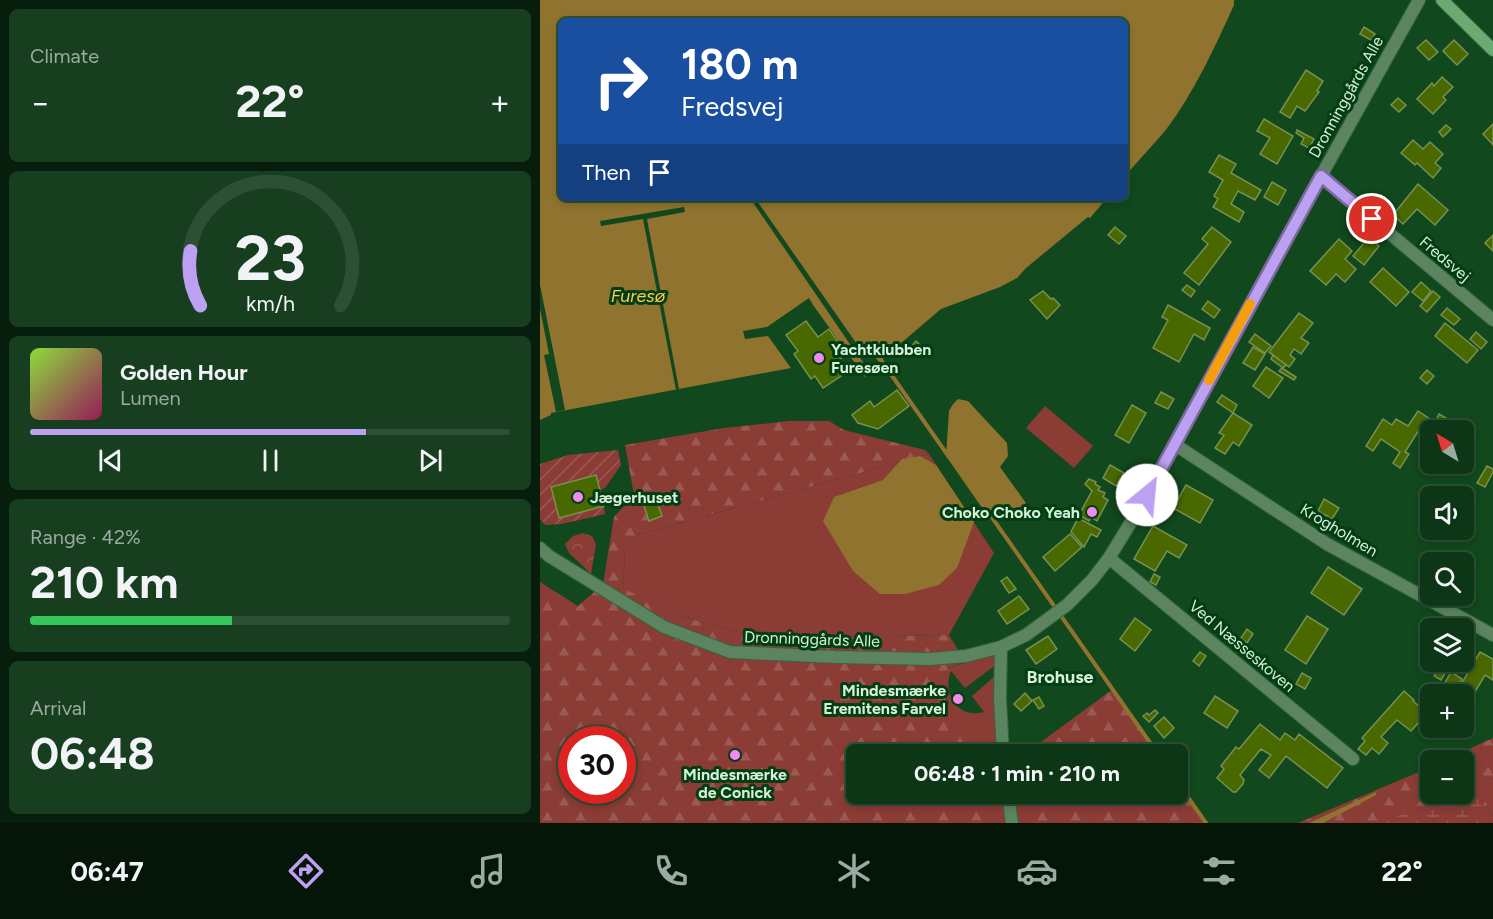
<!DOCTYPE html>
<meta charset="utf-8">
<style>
body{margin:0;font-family:Figtree,sans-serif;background:#163e1f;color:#f1f3f6;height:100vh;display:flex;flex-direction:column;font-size:22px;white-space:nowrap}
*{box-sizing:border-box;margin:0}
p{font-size:20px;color:#9aaba1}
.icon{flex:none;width:33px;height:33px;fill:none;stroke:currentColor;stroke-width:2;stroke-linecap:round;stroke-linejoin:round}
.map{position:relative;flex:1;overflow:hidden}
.panel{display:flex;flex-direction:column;gap:9px;padding:9px;background:#071e0c;width:540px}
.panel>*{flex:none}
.banner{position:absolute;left:18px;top:18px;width:570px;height:183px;border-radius:9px;box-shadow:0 3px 9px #0003,0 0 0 2px #2d5035;background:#1a4fa0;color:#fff;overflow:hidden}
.needle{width:39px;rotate:322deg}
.tools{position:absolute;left:880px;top:420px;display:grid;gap:12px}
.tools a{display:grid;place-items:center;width:54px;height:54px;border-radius:9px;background:#0d3616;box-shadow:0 3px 9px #0003,0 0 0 2px #2d5035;font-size:30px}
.speed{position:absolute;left:18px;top:726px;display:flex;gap:12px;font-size:30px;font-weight:700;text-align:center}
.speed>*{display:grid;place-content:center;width:78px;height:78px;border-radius:50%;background:#0d3616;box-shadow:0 3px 9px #0003,0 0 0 2px #2d5035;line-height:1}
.speed .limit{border:9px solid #d22;background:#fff;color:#111}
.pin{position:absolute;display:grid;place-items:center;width:51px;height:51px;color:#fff;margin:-26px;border:3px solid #fff;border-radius:50%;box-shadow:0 2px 6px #0007}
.me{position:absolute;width:66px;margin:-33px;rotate:28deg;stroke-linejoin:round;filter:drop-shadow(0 0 4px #0008)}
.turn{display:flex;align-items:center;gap:21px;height:126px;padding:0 24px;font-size:27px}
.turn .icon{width:78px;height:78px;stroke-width:2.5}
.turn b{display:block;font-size:42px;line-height:51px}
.then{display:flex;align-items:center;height:57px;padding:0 24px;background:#0003;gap:12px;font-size:22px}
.big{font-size:45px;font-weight:700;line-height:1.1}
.panel .tile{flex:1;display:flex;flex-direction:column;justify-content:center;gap:9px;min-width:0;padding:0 21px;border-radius:9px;background:#163e1f}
.panel .dial{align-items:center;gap:0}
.dial svg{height:156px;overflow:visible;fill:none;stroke:#2d5035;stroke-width:7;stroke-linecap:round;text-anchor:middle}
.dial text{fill:#f1f3f6;stroke:none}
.song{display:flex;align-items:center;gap:18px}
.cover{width:72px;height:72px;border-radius:9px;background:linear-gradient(135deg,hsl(90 70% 55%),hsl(330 70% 35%))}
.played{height:6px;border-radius:3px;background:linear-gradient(90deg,#bca0f2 70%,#2d5035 70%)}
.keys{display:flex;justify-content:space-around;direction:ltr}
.heat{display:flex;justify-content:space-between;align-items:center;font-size:33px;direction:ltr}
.charge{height:9px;border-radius:4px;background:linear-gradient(90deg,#34c759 42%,#2d5035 0)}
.trip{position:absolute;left:306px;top:744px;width:342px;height:60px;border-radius:9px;background:#0d3616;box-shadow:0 3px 9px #0003,0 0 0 2px #2d5035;font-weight:700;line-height:60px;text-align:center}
.tabs{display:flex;height:96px;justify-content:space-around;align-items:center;background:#051609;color:#9aaba1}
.tabs .icon{width:42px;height:42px}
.tabs .on{color:#bca0f2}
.tabs b{font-size:27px;color:#f1f3f6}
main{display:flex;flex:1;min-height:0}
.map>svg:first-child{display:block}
.grass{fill:#8a3c35}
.forest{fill:url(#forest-firs);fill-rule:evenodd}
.wetland{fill:url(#wetland-marsh)}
.park{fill:url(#park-crowns)}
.garden{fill:url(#garden-furrows)}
.water{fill:#8f732e}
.pier{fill:#11481d}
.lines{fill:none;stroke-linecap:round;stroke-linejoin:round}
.stream{stroke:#8f732e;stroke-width:4}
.building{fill:#496900;stroke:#779053;stroke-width:1.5}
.street-casing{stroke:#34663e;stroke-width:14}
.secondary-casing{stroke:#34663e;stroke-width:14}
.street{stroke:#5c8460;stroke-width:12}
.secondary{stroke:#6bab73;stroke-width:12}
.route-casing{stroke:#7a689d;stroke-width:15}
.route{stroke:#bca0f2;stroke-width:10}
.slow{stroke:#f59e0b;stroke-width:10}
.poi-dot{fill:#f38af2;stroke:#033d13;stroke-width:2}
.labels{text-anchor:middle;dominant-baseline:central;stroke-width:6;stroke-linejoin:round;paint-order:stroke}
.street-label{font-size:16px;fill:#d5f1d7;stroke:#033d13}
.poi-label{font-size:16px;font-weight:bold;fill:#d5f1d7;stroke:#033d13;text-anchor:start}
.water-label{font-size:18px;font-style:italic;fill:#fdcc4f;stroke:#033d13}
.neighbourhood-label{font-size:18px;font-weight:bold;fill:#d5f1d7;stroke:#033d13}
</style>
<main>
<section class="panel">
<div class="tile"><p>Climate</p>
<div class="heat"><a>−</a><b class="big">22°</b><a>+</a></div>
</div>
<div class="tile dial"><svg viewBox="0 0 100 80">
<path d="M14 69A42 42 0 1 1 86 69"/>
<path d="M14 69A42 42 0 0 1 9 41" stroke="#bca0f2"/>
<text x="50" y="56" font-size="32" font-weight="700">23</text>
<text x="50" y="72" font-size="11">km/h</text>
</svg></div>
<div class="tile">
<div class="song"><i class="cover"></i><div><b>Golden Hour</b><p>Lumen</p></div></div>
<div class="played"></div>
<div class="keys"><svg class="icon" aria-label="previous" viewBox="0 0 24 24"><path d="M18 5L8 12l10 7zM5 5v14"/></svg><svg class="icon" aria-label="pause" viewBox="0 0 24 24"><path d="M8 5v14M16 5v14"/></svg><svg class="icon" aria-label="next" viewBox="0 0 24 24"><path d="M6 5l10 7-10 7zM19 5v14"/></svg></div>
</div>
<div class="tile"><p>Range · 42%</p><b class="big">210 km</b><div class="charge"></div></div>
<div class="tile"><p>Arrival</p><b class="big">06:48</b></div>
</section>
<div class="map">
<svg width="953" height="823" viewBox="0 0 953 823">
<defs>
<pattern id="forest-firs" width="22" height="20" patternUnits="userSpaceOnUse" patternTransform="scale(1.5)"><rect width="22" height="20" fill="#8a3c35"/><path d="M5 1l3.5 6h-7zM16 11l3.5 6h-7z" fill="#9a5952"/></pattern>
<pattern id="wetland-marsh" width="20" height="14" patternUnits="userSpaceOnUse" patternTransform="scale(1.5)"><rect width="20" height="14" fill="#8a3c35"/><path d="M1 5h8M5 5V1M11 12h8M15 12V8" fill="none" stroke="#9a5952"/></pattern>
<pattern id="park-crowns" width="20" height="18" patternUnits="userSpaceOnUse" patternTransform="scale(1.5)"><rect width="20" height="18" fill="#8a3c35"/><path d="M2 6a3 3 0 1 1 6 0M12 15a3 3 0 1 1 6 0" fill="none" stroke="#9a5952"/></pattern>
<pattern id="garden-furrows" width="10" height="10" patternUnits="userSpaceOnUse" patternTransform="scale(1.5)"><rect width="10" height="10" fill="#8a3c35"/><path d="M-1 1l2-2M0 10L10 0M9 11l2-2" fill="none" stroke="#9a5952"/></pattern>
</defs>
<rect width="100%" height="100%" fill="#11481d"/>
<!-- grass -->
<g class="grass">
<polygon points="505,406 553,446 534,468 486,428"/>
<polygon points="389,454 454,553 409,635 222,638 143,617 83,589 85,550 97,535"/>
<path d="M454,653L457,664L425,688L411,671C402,694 417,719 444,712L432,696L456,675L458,751C451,751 442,752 436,746C429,742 402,693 402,685C402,679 405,673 409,668Z"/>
<polygon points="953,778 953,816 935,783"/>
</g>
<!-- forest -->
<g class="forest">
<path d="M249,421H289L304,430L385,450L389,454L97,535L85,550L83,588L143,617L222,638L409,635L425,662L409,668L404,676L402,685L405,697L435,746L444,751H458L501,742L573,689L619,754H316V794H638V781L667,823H0V582L38,606L63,584L74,517L94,495L85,445L184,428ZM32,740H82V790H32Z"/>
<polygon points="953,738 953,778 936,783 953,816 953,823 758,823 891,767 891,794 924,794 924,760 905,760"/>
</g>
<!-- wetland -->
<polygon class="wetland" points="933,789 950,823 842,823 908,794 924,794 924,790"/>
<!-- park -->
<polygon class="park" points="43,533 52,536 56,544 51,574 29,553 25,544 33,536"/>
<!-- garden -->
<polygon class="garden" points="78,450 81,465 65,488 60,490 56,475 11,487 19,518 64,506 65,514 22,524 5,525 0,519 0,464 28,455"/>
<!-- water -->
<g class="water">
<path d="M0,0H694V5C675,47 654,93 625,131C612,146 598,161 585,176V21H21V198H567L550,218L548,217L486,268L477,278L460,287L401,309L339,362L327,346L317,353L330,373L325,377L273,305L229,336L251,368L11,413V415L0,420Z"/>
<polygon points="418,399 428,401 467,443 468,456 460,467 486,503 472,513 447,512 440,505 406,456 409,411 413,404"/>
<polygon points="380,456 396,465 434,522 417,568 399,585 365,594 340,594 313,571 283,521 294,497 343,480 362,459"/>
<polygon points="836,792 836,795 783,823 769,823"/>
</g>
<!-- pier -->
<g class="pier">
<polygon points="183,198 215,198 321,350 316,353 210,198 184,203"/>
<polygon points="144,207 145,212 107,219 139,389 136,390 103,219 61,226 60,221"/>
<polygon points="0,285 25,410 16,412 4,355 9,354 0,309"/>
<polygon points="269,298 273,305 266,310 267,313 233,336 254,367 251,368 228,336 205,339 203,331 227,327"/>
</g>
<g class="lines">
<!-- stream -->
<g class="stream">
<polyline points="341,360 409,457"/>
<polyline points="446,509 618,754"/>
<polyline points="638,783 666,823"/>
</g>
</g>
<!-- building -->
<g class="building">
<polygon points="824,27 835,34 831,40 820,34"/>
<polygon points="886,40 898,52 889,60 877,48"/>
<polygon points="914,40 928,54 917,65 903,51"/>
<polygon points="766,70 783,81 777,91 779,92 765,111 757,106 750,118 740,112"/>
<polygon points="902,77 913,87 903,97 906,100 893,114 877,99 892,83 894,86"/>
<polygon points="858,98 866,105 859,112 851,105"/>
<polygon points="724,119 753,136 737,164 720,154 730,138 717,131"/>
<polygon points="953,124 953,145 943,134"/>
<polygon points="906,125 911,129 903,137 899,132"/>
<polygon points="757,130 774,139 769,148 761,144 764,138 756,133"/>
<polygon points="873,140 883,149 890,142 903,154 895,163 901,168 893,178 877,163 875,165 861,153"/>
<polygon points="679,155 696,164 691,173 721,190 715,200 698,191 691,204 704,212 699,222 673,207 678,199 674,196 683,180 669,172"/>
<polygon points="732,182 746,190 738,205 724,197"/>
<polygon points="878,184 908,210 895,225 877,209 863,224 853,215"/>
<polygon points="575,227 586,236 579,244 568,235"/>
<polygon points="672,227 691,242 659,285 644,273 668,244 662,239"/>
<polygon points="953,235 953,251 945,243"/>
<polygon points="829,237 839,246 824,265 813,256"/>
<polygon points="799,239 812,251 805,259 816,269 805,282 796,274 786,285 770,271"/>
<polygon points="843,268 869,292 856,306 830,282"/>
<polygon points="881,282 891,291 883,301 872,292"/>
<polygon points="647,285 655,291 651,297 642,290"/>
<polygon points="503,291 511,299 513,298 520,305 507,319 490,300"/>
<polygon points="893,291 900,297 887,312 880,306"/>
<polygon points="668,301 680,310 674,318 662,309"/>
<polygon points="628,305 670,328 664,340 654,334 639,362 613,348 628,320 622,317"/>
<polygon points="907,308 920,319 914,325 901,315"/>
<polygon points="759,313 773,323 761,338 769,343 761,354 754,349 750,355 755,359 749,367 729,352"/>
<polygon points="266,321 278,337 289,329 307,354 296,362 304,374 283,388 275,376 271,379 254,354 258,351 246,335"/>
<polygon points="905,323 938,350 927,363 895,336"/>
<polygon points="936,332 947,342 941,349 930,339"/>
<polygon points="715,334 731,346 725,353 709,342"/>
<polygon points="376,341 381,346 374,352 370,348"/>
<polygon points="713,347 725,354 715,370 703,363"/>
<polygon points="733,355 746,365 743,368 731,359"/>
<polygon points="726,367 743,378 729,398 713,386"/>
<polygon points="742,368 756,377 754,380 739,371"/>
<polygon points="887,370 894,376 887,384 880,378"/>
<polygon points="357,390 369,406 338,429 318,423 312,415 330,401 334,407"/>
<polygon points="621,392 634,399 628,409 615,403"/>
<polygon points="682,395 697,405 693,413 677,402"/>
<polygon points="592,405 606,413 589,443 575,435"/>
<polygon points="878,411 890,419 881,432 879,430 865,452 869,454 860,468 853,463 860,452 841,439 833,451 826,446 843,419 852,425 856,419 868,426"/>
<polygon points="693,413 712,425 699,446 693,442 685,454 675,448 684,435 679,433"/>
<polygon points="899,414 906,418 900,430 893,426"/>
<polygon points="891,453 891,464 919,464 913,474 903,469 902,473 885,464"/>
<polygon points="570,465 584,473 576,486 563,478"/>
<polygon points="947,466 953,469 953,472 945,487 937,483"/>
<polygon points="56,475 64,506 19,518 11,487"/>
<polygon points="549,479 556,482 555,484 560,487 558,490 565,493 563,497 568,500 557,521 551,517 549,521 539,515 552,491 545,484"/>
<polygon points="646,485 673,500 660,523 633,508"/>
<polygon points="116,498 122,516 109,521 103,503"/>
<polygon points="784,499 799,508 792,519 778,511"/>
<polygon points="517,507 525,511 521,518 514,513"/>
<polygon points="538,518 561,530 557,537 551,534 544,547 531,532"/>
<polygon points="613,526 647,545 639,558 627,551 615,571 594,559"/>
<polygon points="530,534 542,547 515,571 503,557"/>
<polygon points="788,567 822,589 804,615 771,593"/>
<polygon points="614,574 620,577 616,585 610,582"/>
<polygon points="467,577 476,589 469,593 461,581"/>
<polygon points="479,596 489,609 467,624 458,611"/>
<polygon points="767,616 788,629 766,664 745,650"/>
<polygon points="595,618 611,630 595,651 580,639"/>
<polygon points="707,629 713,634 707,643 701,638"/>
<polygon points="508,636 517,649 496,664 486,650"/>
<polygon points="660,652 666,656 659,666 653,661"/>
<polygon points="940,652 953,659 953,680 945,675 926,707 924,706 924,694 920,694 922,690 919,688"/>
<polygon points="902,663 909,667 901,680 894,676"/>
<polygon points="911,672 922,679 914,694 902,688"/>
<polygon points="762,673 771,678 765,689 756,684"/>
<polygon points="864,691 874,700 873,701 887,713 871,731 857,720 841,737 848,743 839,754 832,748 826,755 818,749 825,741 822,738"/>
<polygon points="485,693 492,701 481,711 474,704"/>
<polygon points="675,696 698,711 687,728 664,713"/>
<polygon points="889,696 891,697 891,711 883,704"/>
<polygon points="499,697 504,706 499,709 493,700"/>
<polygon points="615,710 618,713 609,722 603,716 607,713 609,715"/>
<polygon points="624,717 634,728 624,738 614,726"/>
<polygon points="720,724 740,740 745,733 755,740 759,734 803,768 787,788 746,756 729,778 719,770 731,755 721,749 700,775 704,780 703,784 696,792 693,792 677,778 684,769 681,766 696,747 699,749"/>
</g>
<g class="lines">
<!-- street casing -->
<g class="street-casing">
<g id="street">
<polyline points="781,176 953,320"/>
<polyline points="634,444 787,544 953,635"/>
<polyline points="0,548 9,556 124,627 190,652 295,657 390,659 426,656 461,647 486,635 527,605 552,580 569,558 605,499 781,176 879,0"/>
<polyline points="569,558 813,759"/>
<polyline points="461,647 460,699 463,754"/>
<polyline points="468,794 472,823"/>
</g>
</g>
<!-- secondary casing -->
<g class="secondary-casing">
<polyline id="secondary" points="902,0 953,50"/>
</g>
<!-- street -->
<use href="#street" class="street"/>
<!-- secondary -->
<use href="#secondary" class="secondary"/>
</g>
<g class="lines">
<!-- route casing -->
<g class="route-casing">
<polyline id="route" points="607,495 781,176 832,219"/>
</g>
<!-- route -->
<use href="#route" class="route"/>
<!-- slow -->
<polyline class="slow" points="669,380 710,304"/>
</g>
<!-- markers -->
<g class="poi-dot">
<circle cx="279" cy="358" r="6"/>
<circle cx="38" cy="497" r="6"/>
<circle cx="552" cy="512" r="6"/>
<circle cx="418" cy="699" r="6"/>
<circle cx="195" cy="755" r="6"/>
</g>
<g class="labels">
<!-- street labels -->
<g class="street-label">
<text transform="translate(806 97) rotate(-61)">Dronninggårds Alle</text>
<text transform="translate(905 259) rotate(40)">Fredsvej</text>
<text transform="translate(799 530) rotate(31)">Krogholmen</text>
<text transform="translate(272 639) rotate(2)">Dronninggårds Alle</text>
<text transform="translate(702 646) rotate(40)">Ved Næsseskoven</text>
</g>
<!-- poi labels -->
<g class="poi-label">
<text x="291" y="349">Yachtklubben<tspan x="291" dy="18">Furesøen</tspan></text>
<text x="50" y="497">Jægerhuset</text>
<text x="540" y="512" text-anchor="end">Choko Choko Yeah</text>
<text x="406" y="690" text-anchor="end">Mindesmærke<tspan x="406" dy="18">Eremitens Farvel</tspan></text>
<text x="195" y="774" text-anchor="middle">Mindesmærke<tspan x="195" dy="18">de Conick</tspan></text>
</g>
<!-- water labels -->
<g class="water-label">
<text x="98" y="296">Furesø</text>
</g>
<!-- neighbourhood labels -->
<g class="neighbourhood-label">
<text x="520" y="677">Brohuse</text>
</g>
</g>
</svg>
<div class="tools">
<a><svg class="needle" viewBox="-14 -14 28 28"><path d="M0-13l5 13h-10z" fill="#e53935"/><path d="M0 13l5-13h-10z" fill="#9aaba1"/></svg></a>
<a><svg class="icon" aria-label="sound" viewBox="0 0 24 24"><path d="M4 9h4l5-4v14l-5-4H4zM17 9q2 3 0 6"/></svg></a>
<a><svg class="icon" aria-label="search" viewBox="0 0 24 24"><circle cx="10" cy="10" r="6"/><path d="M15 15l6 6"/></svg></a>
<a><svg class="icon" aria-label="layers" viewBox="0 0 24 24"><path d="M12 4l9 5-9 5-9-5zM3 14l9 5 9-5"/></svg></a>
<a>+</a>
<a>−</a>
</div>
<div class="speed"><div class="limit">30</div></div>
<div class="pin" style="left:832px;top:219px;background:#d93025"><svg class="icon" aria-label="arrive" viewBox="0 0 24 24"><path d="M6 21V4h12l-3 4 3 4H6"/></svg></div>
<svg class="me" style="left:607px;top:495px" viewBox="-20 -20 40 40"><circle r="19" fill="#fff"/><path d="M0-13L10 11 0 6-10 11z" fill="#bca0f2"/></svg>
<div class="trip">06:48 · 1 min · 210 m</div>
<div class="banner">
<div class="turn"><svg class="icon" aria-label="right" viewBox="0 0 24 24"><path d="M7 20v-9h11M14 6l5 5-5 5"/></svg><div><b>180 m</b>Fredsvej</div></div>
<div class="then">Then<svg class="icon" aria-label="arrive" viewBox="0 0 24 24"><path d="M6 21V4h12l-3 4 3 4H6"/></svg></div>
</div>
</div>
</main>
<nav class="tabs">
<b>06:47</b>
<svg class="icon on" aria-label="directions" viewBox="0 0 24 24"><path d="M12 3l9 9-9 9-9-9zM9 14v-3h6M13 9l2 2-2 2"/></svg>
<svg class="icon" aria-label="music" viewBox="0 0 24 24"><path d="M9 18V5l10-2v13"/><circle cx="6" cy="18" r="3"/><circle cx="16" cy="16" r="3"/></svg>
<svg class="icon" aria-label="phone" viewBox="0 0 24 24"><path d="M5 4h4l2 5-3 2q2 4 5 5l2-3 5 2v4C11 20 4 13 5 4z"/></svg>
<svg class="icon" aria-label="climate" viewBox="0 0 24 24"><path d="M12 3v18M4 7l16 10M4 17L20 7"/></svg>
<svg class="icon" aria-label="car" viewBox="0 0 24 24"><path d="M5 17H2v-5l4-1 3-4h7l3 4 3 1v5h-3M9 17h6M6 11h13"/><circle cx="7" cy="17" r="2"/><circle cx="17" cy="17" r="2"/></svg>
<svg class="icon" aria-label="filters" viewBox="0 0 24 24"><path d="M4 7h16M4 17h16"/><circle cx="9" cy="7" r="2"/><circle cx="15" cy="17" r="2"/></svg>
<b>22°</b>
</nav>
